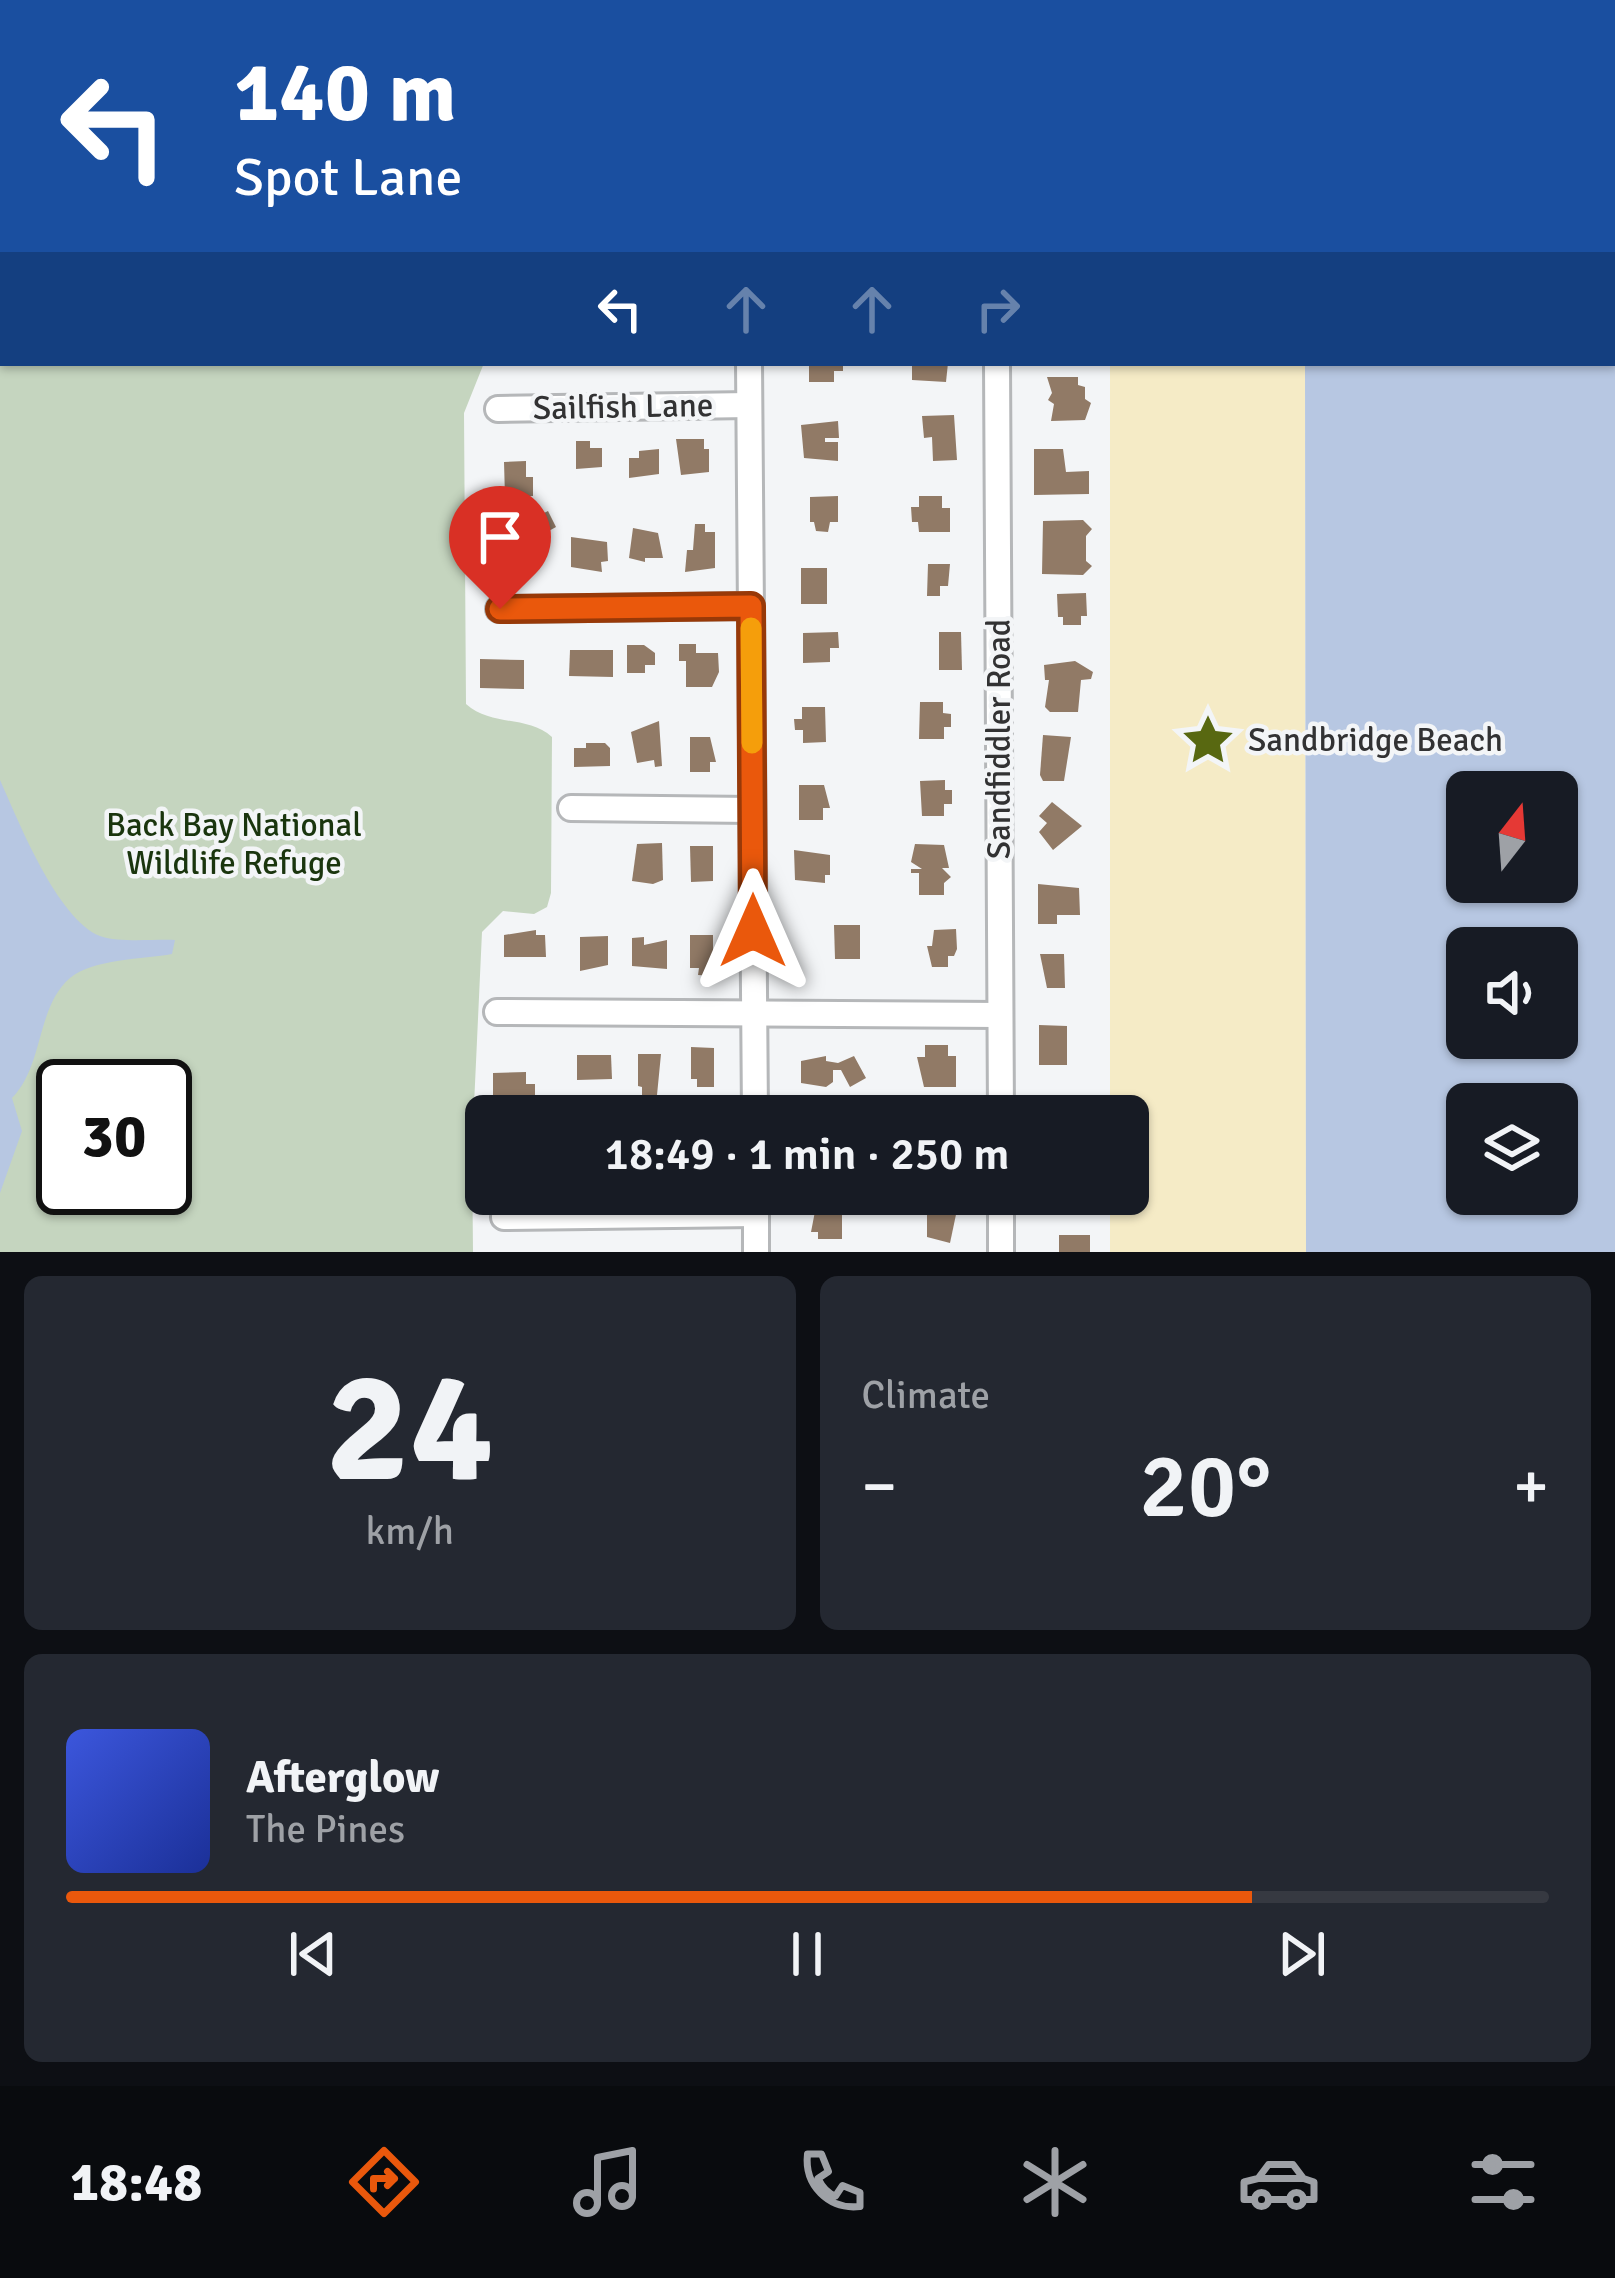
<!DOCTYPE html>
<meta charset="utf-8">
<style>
body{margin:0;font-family:Signika,sans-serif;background:#242831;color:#f1f3f6;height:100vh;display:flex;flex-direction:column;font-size:45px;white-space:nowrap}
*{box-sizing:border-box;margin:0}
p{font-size:39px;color:#9ea1a6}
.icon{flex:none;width:66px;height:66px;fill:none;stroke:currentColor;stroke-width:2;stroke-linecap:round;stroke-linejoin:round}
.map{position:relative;height:1252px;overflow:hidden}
.details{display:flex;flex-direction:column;gap:24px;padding:24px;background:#0d0f14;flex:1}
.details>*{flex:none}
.banner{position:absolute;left:0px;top:0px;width:1617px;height:366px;box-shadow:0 3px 9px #0004;background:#1a4fa0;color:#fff;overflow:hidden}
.needle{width:78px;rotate:17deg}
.tools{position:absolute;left:1446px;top:771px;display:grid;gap:24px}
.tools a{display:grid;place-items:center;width:132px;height:132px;border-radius:18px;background:#171b24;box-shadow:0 3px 9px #0004;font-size:60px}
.speed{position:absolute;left:36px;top:1059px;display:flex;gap:24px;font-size:60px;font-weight:700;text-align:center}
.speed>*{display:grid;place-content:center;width:156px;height:156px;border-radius:50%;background:#171b24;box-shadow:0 3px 9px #0004;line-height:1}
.speed .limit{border:6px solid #111;border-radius:18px;background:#fff;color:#111}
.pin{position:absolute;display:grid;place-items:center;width:102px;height:102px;color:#fff;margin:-123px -51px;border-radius:50% 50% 50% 0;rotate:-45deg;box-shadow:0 0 12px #0007}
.pin .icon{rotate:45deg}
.me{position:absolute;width:132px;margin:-66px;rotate:0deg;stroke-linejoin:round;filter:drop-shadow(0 0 9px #0008)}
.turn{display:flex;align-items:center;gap:42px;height:252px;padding:0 36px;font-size:54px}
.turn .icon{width:156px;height:156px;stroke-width:2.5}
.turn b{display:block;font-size:84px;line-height:102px}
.lanes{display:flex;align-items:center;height:114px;padding:0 36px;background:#0003;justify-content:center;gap:60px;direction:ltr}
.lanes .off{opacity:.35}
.big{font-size:90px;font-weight:600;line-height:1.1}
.details .tile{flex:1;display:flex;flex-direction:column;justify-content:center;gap:18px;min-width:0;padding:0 42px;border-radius:18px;background:#242831}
.details .dial{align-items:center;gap:0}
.dial b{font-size:156px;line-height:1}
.song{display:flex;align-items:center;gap:36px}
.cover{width:144px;height:144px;border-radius:18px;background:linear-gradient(135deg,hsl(230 70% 55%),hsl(230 70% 35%))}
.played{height:12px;border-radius:6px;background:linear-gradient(90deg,#ea580c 80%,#363941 80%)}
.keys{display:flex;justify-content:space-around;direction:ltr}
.heat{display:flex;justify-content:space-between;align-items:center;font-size:66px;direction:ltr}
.details .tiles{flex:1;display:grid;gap:24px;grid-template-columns:1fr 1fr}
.tile:last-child{grid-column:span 2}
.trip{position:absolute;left:465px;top:1095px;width:684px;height:120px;border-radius:18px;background:#171b24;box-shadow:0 3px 9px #0004;font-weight:600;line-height:120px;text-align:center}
.tabs{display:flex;height:192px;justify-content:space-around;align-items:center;background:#090b0e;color:#9ea1a6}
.tabs .icon{width:84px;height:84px}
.tabs .current{color:#ea580c}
.tabs b{font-size:54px;color:#f1f3f6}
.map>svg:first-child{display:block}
.green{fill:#c5d5bf;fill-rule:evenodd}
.sand{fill:#f5ebc6}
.water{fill:#b7c7e2;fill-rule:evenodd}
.building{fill:#917a66}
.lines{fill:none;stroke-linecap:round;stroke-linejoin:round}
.minor-casing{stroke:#b5b7b9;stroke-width:30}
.minor{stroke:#fff;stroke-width:24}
.route-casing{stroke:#983908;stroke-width:30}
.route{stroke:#ea580c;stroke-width:21}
.slow{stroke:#f59e0b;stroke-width:21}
.labels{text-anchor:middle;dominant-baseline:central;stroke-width:9;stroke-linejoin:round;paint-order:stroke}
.street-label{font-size:33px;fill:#323233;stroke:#f3f5f7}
.poi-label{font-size:33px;fill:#323233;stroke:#f3f5f7;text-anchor:start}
.park-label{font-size:33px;fill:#1a350e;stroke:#f3f5f7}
</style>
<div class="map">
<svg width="1615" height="1252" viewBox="0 0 1615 1252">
<rect width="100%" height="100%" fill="#f3f5f7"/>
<!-- green -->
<path class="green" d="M0,0H358L3,3V363H484L464,413L466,704C492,727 528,715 552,737L551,893L547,907L534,914L503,911L482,932L472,1149L473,1252H0ZM63,1086H165V1188H63Z"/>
<!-- sand -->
<polygon class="sand" points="1110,363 1305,363 1306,1252 1110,1252 1110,1194 1128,1194 1128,1116 1110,1116"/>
<!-- water -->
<g class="water">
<path d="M1304,0H1615V1252H1306L1305,363H1614V3ZM1467,792H1557V882H1467ZM1467,948H1557V1038H1467ZM1467,1104H1557V1194H1467Z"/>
<path d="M0,780C18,820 57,919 100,936C120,943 153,939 175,940L172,954C144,959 92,959 70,978C36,1007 44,1066 12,1098L22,1131L0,1193Z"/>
</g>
<!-- building -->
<g class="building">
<polygon points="809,363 843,363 843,371 834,371 834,382 809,382"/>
<polygon points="912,363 948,363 946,382 912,380"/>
<polygon points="1047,377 1078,377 1078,385 1085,387 1085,399 1091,403 1085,420 1051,421 1054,404 1048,400 1052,393"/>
<polygon points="954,415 957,460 933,461 932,437 924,438 922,416"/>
<polygon points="838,421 839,438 825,438 825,442 838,442 838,461 804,458 801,425"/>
<polygon points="676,439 704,439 704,449 709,449 709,472 681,475"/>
<polygon points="576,441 590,441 590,448 602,448 602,467 576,469"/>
<polygon points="659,449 659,474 629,478 629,458 639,458 639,451"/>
<polygon points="1034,449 1063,449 1066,472 1089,471 1089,494 1034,495"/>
<polygon points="526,461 526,477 533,477 533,496 505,497 504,462"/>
<polygon points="838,496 838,522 830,522 828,532 816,531 814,522 810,522 810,497"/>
<polygon points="919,496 942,496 942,508 950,508 950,532 919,532 918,522 912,522 911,507 919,507"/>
<polygon points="548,511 556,527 507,554 495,533 536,512 538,516"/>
<polygon points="1083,520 1092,529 1086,536 1086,561 1092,566 1083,575 1042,574 1043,521"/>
<polygon points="695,524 705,524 705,532 715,532 715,568 685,572 687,550 693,550"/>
<polygon points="633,528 658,533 663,558 645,558 645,562 629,558"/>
<polygon points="571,537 607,542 608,561 601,562 602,572 571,567"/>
<polygon points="928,564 950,564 948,586 940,586 940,596 927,596"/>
<rect x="801" y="568" width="26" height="36"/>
<polygon points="1086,593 1087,616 1081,616 1081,625 1063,625 1063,617 1058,617 1057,594"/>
<polygon points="838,632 839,648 830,648 830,662 803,663 803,633"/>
<polygon points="939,632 961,632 962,670 939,670"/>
<polygon points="679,644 696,644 696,653 718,653 719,672 712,687 686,687 686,661 679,661"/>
<polygon points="627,645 644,645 655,653 655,665 645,665 645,673 627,673"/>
<polygon points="570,650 613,650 613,677 569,676"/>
<polygon points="480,659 524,660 524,689 480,688"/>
<polygon points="1075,661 1093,672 1091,679 1081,680 1078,712 1050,712 1045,707 1049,680 1045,680 1044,665"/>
<polygon points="920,702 943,702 943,713 951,714 951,727 944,727 944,739 919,739"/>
<polygon points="802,707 825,707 826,742 803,743 803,730 795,730 794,719 802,719"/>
<polygon points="659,721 662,766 655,767 654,760 637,763 631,732"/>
<polygon points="1043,735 1071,737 1064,781 1043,781 1040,775"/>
<polygon points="690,737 710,737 716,762 710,762 710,772 690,772"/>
<polygon points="586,743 605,743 610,748 610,766 574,767 574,748 586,748"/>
<polygon points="945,780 945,790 952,790 952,804 944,804 944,816 922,816 920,781"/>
<polygon points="799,785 824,785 830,808 823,808 823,820 799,820"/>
<polygon points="1052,802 1082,826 1053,850 1039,832 1047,823 1039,816"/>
<polygon points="662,843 663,880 653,884 632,881 637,844"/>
<polygon points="915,844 944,845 949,868 942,868 951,877 944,883 944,895 919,895 919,873 911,873 911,869 922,869 911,862"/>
<polygon points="690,846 713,846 713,881 691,882"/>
<polygon points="794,850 830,855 830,875 825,875 825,883 795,880"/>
<polygon points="1038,884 1079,888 1080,915 1057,915 1057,924 1038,924"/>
<polygon points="834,925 860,925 860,959 835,959"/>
<polygon points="956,929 957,949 954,956 948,956 948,967 932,967 927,946 932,946 934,930"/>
<polygon points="536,930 536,935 545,935 546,957 504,957 504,935"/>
<polygon points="690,935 713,935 713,976 698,975 699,968 690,968"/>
<polygon points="608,936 608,965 580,971 580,937"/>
<polygon points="644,937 644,945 667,940 667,969 632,966 632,938"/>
<polygon points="1040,954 1064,954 1065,988 1047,988"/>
<polygon points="1039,1025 1067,1026 1067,1065 1039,1065"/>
<polygon points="925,1045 948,1045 948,1056 956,1056 956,1087 924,1087 917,1057 925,1057"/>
<polygon points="691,1047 714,1048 714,1087 697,1087 697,1079 691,1079"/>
<polygon points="638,1054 661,1054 657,1095 642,1095 642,1087 638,1086"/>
<polygon points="577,1055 611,1055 612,1079 577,1080"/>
<polygon points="826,1056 826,1061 838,1063 854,1056 866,1078 850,1087 841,1070 833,1070 833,1082 826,1087 801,1083 801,1061"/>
<polygon points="526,1072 526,1084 535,1084 535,1099 527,1099 527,1107 502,1108 502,1098 493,1098 493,1073"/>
<polygon points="1072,1096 1072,1116 1038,1116 1038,1097"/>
<polygon points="817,1201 842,1201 842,1239 818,1239 818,1232 811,1232"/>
<polygon points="927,1205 958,1205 950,1243 927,1237"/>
<rect x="1059" y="1235" width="31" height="17"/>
</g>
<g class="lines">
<!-- minor casing -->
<g class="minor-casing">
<g id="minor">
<polyline points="701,0 701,3"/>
<polyline points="932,3 933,0"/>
<polyline points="749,363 755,1116"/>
<polyline points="997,363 1001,1116"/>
<polyline points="498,409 749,405"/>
<polyline points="499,609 751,606"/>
<polyline points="571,808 752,810"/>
<polyline points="497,1012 1000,1015"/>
<polyline points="756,1194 756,1252"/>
<polyline points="1001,1194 1001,1252"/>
<polyline points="504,1217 756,1214"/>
</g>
</g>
<!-- minor -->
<use href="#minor" class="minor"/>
</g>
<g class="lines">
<!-- route casing -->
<g class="route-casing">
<polyline id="route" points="500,609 751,606 753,931"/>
</g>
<!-- route -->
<use href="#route" class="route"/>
<!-- slow -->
<polyline class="slow" points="751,628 752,743"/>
</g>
<!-- icons -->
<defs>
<g id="sight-bare" transform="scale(4.14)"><path d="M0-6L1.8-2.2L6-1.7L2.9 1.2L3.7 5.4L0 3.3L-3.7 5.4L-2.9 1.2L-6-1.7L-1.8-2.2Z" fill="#586811" stroke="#f3f5f7" stroke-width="2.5" paint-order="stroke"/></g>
</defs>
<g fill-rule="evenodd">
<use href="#sight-bare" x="1208" y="740"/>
</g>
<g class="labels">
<!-- street labels -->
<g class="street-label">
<text transform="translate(623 407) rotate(-1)">Sailfish Lane</text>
<text transform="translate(999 739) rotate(-90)">Sandfiddler Road</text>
</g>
<!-- poi labels -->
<g class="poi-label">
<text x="1248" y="740">Sandbridge Beach</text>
</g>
<!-- park labels -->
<g class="park-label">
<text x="234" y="825">Back Bay National<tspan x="234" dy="38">Wildlife Refuge</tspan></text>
</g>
</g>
</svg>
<div class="tools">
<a><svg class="needle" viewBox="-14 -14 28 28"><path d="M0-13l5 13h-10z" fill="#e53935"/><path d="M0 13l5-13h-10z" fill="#9ea1a6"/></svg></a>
<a><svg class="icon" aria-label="sound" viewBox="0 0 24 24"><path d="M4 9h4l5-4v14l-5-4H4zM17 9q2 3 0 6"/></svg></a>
<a><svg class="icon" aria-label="layers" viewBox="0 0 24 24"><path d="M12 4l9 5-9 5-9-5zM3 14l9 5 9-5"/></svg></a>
</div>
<div class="speed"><div class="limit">30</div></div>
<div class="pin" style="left:500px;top:609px;background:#d93025"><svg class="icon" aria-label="arrive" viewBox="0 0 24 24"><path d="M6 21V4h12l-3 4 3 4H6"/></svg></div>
<svg class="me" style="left:753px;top:931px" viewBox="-20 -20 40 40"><path d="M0-17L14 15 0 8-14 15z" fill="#ea580c" stroke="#fff" stroke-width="4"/></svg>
<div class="trip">18:49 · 1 min · 250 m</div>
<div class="banner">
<div class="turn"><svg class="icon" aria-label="left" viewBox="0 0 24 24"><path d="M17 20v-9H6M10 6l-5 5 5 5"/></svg><div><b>140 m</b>Spot Lane</div></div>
<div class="lanes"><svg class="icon" aria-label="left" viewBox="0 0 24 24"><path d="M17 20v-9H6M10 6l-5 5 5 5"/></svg><svg class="icon off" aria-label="ahead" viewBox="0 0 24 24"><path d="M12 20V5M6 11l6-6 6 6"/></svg><svg class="icon off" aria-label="ahead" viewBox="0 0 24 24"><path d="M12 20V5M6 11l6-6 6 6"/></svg><svg class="icon off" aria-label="right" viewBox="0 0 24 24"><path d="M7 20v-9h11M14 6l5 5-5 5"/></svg></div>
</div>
</div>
<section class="details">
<div class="tiles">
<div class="tile dial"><b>24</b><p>km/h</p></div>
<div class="tile"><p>Climate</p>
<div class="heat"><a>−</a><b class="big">20°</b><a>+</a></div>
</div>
<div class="tile">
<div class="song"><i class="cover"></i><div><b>Afterglow</b><p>The Pines</p></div></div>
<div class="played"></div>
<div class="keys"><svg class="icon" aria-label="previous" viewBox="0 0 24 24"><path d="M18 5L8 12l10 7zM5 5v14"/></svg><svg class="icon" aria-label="pause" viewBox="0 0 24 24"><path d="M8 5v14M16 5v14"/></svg><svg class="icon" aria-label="next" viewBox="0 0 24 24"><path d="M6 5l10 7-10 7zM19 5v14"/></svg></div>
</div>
</div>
</section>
<nav class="tabs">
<b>18:48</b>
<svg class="icon current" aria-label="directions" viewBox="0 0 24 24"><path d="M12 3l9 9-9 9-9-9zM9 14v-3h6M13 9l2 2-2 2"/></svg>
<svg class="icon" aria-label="music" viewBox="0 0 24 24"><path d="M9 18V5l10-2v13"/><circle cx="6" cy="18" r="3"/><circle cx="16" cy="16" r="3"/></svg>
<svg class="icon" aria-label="phone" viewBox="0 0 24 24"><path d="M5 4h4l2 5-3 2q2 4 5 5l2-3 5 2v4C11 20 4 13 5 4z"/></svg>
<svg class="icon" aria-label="climate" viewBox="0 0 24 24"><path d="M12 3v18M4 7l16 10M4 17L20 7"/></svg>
<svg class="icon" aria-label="car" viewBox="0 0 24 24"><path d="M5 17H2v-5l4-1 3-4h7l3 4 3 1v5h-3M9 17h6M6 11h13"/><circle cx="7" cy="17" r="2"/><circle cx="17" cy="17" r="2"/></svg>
<svg class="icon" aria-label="filters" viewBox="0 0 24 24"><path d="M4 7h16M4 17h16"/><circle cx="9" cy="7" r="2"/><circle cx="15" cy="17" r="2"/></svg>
</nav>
